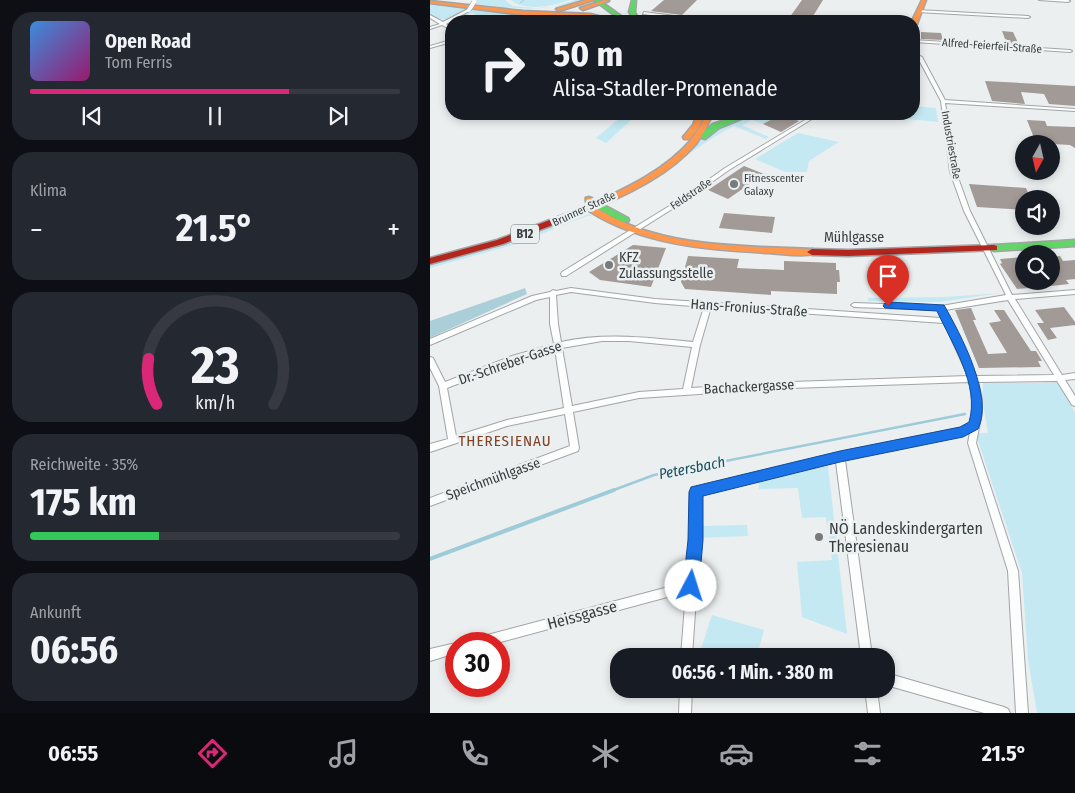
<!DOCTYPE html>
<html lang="de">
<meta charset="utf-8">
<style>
body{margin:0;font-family:"Fira Sans Condensed",sans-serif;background:#242831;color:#f1f3f6;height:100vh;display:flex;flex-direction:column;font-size:19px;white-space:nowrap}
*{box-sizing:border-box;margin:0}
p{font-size:16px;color:#9ea1a6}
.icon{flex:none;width:28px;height:28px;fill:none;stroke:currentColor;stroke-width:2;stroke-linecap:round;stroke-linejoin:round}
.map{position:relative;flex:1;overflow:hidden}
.details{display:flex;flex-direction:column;gap:12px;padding:12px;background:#0d0f14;width:430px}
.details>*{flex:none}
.hud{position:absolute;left:15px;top:15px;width:475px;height:105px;border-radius:20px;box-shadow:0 2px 8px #0003;background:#171b24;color:#f1f3f6;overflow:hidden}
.needle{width:32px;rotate:188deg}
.tools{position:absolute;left:585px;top:135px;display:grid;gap:10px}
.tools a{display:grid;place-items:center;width:45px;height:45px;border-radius:50%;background:#171b24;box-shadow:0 2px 8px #0003;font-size:25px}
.speed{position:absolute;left:15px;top:632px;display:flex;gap:10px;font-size:25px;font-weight:700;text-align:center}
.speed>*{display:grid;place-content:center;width:65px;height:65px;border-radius:50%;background:#171b24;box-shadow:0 2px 8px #0003;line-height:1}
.speed .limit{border:8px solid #d22;background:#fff;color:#111}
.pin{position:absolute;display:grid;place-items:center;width:42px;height:42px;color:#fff;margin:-51px -21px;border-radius:50% 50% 50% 0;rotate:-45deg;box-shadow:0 0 5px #0007}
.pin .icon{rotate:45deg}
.me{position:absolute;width:55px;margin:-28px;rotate:5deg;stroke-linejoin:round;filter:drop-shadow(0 0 4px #0008)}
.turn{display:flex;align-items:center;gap:18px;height:105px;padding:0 25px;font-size:22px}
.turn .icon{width:65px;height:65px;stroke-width:2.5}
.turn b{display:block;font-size:35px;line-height:42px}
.big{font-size:38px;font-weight:700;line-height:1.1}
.details .tile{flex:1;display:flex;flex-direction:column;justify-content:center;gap:8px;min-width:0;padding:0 18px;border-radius:20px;background:#242831}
.details .dial{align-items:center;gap:0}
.dial svg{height:130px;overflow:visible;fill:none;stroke:#363941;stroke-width:7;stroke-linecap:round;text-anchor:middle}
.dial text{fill:#f1f3f6;stroke:none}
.song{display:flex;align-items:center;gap:15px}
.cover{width:60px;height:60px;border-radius:8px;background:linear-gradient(135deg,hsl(210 70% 55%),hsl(320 70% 35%))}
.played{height:5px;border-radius:2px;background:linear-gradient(90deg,#db2777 70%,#363941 70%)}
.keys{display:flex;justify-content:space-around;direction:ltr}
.heat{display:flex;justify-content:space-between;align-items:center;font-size:28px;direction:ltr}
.charge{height:8px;border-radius:4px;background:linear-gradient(90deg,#34c759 35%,#363941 0)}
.trip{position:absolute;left:180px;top:648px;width:285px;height:50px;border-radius:20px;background:#171b24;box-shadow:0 2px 8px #0003;font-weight:700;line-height:50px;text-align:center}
.menu{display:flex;height:80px;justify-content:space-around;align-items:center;background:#090b0e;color:#9ea1a6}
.menu .icon{width:35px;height:35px}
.menu .active{color:#db2777}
.menu b{font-size:22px;color:#f1f3f6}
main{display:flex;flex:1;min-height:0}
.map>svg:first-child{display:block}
.green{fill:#c4e9f3}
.forest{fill:#abcfd9}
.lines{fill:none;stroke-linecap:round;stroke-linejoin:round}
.stream-far2{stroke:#9dcbd8;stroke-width:1}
.stream-far1{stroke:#9dcbd8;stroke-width:2.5}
.stream{stroke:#9dcbd8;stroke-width:4}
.building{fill:#a19a96}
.street-casing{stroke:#a2a4a5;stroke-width:2}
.fast-casing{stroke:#a2a4a5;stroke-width:3}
.slow-casing{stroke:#a2a4a5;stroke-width:3}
.jam-casing{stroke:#a2a4a5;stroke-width:3}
.street{fill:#fcfdfd;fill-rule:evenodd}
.fast{fill:#63d668;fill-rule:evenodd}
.slow{fill:#ff974d;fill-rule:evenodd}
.jam{fill:#b3261e;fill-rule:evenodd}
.street-bridge-casing{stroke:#a2a4a5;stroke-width:5;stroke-linecap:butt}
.street-bridge{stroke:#fcfdfd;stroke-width:4}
.route{fill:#1a73e8;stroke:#114b97}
.poi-dot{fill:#787b7c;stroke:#eaf0f2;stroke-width:2}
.labels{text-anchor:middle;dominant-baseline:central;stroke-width:5;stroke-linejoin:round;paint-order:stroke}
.far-street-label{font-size:11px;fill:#3a3d3d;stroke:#eaf0f2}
.far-poi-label{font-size:11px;fill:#3a3d3d;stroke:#eaf0f2;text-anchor:start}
.shield{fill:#eaf0f2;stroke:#6f7373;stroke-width:1}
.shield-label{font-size:12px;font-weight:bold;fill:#3a3d3d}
.street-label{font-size:14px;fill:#3a3d3d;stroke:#eaf0f2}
.poi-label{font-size:14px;fill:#3a3d3d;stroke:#eaf0f2;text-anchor:start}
.neighbourhood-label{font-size:15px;letter-spacing:1px;fill:#824120;stroke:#eaf0f2}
.water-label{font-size:15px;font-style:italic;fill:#19505d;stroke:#eaf0f2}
.near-poi-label{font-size:16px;fill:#3a3d3d;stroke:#eaf0f2;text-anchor:start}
.near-street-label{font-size:16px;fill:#3a3d3d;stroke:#eaf0f2}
</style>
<main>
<section class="details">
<div class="tile">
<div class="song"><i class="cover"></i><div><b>Open Road</b><p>Tom Ferris</p></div></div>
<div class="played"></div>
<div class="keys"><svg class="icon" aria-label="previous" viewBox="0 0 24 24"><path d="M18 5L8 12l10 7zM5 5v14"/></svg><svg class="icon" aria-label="pause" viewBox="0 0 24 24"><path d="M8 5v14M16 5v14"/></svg><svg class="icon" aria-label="next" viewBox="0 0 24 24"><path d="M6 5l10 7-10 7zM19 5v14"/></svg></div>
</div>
<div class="tile"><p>Klima</p>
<div class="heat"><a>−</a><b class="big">21.5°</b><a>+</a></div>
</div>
<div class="tile dial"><svg viewBox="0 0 100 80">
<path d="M14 69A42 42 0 1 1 86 69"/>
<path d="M14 69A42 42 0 0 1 9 41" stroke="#db2777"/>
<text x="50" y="56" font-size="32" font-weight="700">23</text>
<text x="50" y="72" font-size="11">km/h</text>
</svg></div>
<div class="tile"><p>Reichweite · 35%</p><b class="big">175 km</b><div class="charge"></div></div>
<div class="tile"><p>Ankunft</p><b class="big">06:56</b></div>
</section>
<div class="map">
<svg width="645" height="713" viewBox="0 0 645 713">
<rect width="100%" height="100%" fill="#eceff0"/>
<!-- green -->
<g class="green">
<path d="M47,0H75L83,6L106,8L123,7L145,0H157C119,12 85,9 46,4Z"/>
<path d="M81,0H140C123,6 96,12 81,0Z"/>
<path d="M0,3L38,6C25,20 16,24 0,14Z"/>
<polygon points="44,8 177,20 182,21 140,19 133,21 24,21 47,14 41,13 26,19"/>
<polygon points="484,106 506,108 508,122 478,119 478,114 484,114"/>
<polygon points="199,114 219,114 201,120 176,143 166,138 186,121"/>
<path d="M331,114H363L359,116L346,117L333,124L322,120L312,125L339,137L336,139L304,126C273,142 247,163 217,181L293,124L314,116Z"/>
<polygon points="368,133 409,142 379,161 377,172 355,172 325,159"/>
<polygon points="159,214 162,216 157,216 83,245 0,268 0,265 62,249"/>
<polygon points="570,293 510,302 438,301 438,298 514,297"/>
<polygon points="553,383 630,383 645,413 645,713 607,713 598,660 592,573 547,438 549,433 558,433 552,398"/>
<polygon points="398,466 417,634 372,617 367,562 402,560 396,517 372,518 368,488 329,489 329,481"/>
<polygon points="317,525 318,536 270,538 271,526"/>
<polygon points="282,615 334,630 327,656 283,656 270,652"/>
</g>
<!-- forest -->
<polygon class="forest" points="95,288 97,294 0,338 0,321"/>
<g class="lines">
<!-- stream-far2 -->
<polyline class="stream-far2" points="90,3 94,0"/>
<!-- stream-far1 -->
<polyline class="stream-far1" points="181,491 224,475 535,414"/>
<!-- stream -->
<polyline class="stream" points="0,559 184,490"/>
</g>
<!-- building -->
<g class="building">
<polygon points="234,0 267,0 252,15 221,11"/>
<polygon points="372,0 393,0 380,21 357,21"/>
<polygon points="572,31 583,32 589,45 577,44"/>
<polygon points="491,32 511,33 513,40 491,39"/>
<polygon points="555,81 645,86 645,106 619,104 614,94 591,92 595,104 562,101"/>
<polygon points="355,116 369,121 351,132 333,124 346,117"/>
<polygon points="597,120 615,121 617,126 645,127 645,148 640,145 606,143"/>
<polygon points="314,166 334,174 298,199 278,190"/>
<polygon points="539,184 596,188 599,195 594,195 594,210 547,207"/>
<polygon points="294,213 345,217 342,233 289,228"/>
<polygon points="203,245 236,248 221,287 170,280 159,272"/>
<polygon points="258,256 309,259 307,268 354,270 354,261 406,263 406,270 409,270 410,282 407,282 407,294 341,291 341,295 255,289 251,282"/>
<polygon points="630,256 633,261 645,260 645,279 636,280 639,284 621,286 621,257"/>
<polygon points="594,257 594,281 610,281 610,287 587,289 570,264 572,263 570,259"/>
<polygon points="634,307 645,322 645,325 620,328 627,338 618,340 607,323 614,323 605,310"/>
<polygon points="541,308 546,320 543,320 558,354 577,353 559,323 571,321 564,310 574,310 601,351 606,351 612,361 608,361 611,367 549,368 525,310"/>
</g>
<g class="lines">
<!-- street casing -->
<g class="street-casing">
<g id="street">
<polygon points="609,0 638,0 640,1 638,2"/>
<polygon points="38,9 41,10 16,24 21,28 21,30 12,25 0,29 0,27 10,24 0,18 0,15 13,22"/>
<polygon points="488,10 598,16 600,17 598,18 487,12"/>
<polygon points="214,12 275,20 277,21 269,21 213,14"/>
<polygon points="21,40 21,42 0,48 0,46"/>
<polygon points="484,40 640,50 642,51 640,52 484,42"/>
<path d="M484,53L492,57L515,100L645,109V111L515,103L526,172L540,211L582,295L645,290V294L585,299L632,375L645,373V379L635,380L645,396V406L642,405L627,381L548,382L552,400V412L546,443L588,571L598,713H586L578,571L538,443L540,432L533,435L415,460L442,656H431L406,462L271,495L270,540L262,656H251L256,592L63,644H37L38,640L42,639L257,582L260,540L261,492L263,489L410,453L531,428L542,422C545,408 544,396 540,382L361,388L209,398L143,412L149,448L148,451L0,506V498L140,446L135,414L77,426L0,452V444L18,439L9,386L0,368V357L3,358L15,382L82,356L124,344L120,324V297L106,300L0,345V339L102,296L120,292L123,290L126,291L141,288L225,299L511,318L508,310L424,307L421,305L424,303L511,306L576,295L534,211L520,172L511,101L488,58L484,55ZM141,292L225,303L274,307L263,342C217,338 176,332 131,342L128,324L126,295ZM578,300L624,375L546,376L515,310ZM281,307L514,323L538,376L361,382L261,388L270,345ZM172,341H199L262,347L253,389L209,392L142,406L132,348ZM125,349L134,408L77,420L26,436L17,388L88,361Z"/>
<polygon points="385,114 390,114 299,170 258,199 136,276 132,276 131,274 132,272 254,197 295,168"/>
<polygon points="26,643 29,644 26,644 26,653 0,661 0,649"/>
<polygon points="456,673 574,707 578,709 580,713 554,713 456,685"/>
<polygon points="250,689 262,689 261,713 249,713"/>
<polygon points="435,689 447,689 450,713 438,713"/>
</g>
</g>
<!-- fast casing -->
<g class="fast-casing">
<g id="fast">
<polygon points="164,0 169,0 198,21 192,21"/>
<polygon points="202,0 206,0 205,12 209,21 205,21 199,12"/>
<polygon points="314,114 323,114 289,128 275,139 268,137 283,124"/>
<polygon points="159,197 198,218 199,220 198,222 192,222 156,202 156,198"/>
<polygon points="645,240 645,246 564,251 559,248 564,245"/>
</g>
</g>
<!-- slow casing -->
<g class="slow-casing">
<g id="slow">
<polygon points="156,0 164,0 129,11 126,9"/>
<polygon points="175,0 179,1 153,10 150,8"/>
<polygon points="492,0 496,0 487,24 484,26 482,21"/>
<polygon points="0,1 93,11 160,14 189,21 160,18 93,15 0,3"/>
<polygon points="267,114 273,114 270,125 260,139 254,139 253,137 263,125"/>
<path d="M277,114H283C278,124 273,135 266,144C240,174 202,192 166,208C229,248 310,246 382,249L385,250V254C371,257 354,254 339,253C278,250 212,245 159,211L146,214V210L157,206L156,198H162L164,203C199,187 236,169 261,140C267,132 272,123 277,114Z"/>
</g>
</g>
<!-- jam casing -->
<g class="jam-casing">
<g id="jam">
<polygon points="149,209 152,210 152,214 73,244 0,264 0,258 67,240"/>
<polygon points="564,245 567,246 567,250 418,256 382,255 377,252 382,249 418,250"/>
</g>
</g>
<!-- street -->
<use href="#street" class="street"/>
<!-- fast -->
<use href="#fast" class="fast"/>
<!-- slow -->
<use href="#slow" class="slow"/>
<!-- jam -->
<use href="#jam" class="jam"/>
<!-- street-bridge casing -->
<g class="street-bridge-casing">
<polyline id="street-bridge" points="39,10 44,2"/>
</g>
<!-- street-bridge -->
<use href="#street-bridge" class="street-bridge"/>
</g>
<!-- route -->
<path class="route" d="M458,302L514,305C531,335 564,397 548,429L533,437L410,462L273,496V540L269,586L267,591L261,594L256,591L253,586L258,540L259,492L261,487L410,451L530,427L539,422C550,385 522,344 507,311L455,308L453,306L455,303Z"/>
<!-- markers -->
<g class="poi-dot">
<circle cx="304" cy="184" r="5"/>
<circle cx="179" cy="265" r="5"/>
<circle cx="389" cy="537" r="5"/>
</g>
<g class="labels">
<!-- far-street labels -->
<g class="far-street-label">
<text transform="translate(562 46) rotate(4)">Alfred-Feierfeil-Straße</text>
<text transform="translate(521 145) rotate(80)">Industriestraße</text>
<text transform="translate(261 194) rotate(-34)">Feldstraße</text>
<text transform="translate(154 209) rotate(-25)">Brunner Straße</text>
</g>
<!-- far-poi labels -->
<g class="far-poi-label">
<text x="314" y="178">Fitnesscenter<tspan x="314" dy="13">Galaxy</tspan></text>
</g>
<!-- shield labels -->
<rect class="shield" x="81" y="224.5" width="28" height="19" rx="4"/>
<g class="shield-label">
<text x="95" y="234">B12</text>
</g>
<!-- street labels -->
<g class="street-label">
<text x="424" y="237">Mühlgasse</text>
<text transform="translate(319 308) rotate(4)">Hans-Fronius-Straße</text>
<text transform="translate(80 363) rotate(-19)">Dr.-Schreber-Gasse</text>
<text transform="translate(319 387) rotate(-3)">Bachackergasse</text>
<text transform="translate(63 479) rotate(-20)">Speichmühlgasse</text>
</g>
<!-- poi labels -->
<g class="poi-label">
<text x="189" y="257">KFZ<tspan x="189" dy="16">Zulassungsstelle</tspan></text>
</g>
<!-- neighbourhood labels -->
<g class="neighbourhood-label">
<text x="75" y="441">THERESIENAU</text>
</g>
<!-- water labels -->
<g class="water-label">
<text transform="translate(262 468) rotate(-11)">Petersbach</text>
</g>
<!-- near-poi labels -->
<g class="near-poi-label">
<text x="399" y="528">NÖ Landeskindergarten<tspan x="399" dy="18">Theresienau</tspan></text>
</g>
<!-- near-street labels -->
<g class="near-street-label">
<text transform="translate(152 615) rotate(-15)">Heissgasse</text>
</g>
</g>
</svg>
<div class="tools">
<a><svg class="needle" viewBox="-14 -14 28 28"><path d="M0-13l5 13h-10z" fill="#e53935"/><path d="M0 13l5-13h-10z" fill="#9ea1a6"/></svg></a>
<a><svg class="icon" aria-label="sound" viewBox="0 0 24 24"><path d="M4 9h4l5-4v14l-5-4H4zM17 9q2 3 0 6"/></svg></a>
<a><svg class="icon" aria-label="search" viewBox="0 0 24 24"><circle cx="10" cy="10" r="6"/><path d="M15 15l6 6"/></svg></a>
</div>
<div class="speed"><div class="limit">30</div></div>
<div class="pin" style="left:458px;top:306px;background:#d93025"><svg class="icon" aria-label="arrive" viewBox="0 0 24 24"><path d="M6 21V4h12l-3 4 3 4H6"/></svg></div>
<svg class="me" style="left:261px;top:586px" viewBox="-20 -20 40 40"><circle r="19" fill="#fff"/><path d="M0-13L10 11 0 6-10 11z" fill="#1a73e8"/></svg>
<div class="trip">06:56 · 1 Min. · 380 m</div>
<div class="hud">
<div class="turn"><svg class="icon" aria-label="right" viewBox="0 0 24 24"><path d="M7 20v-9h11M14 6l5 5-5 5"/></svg><div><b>50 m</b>Alisa-Stadler-Promenade</div></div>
</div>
</div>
</main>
<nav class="menu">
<b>06:55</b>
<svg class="icon active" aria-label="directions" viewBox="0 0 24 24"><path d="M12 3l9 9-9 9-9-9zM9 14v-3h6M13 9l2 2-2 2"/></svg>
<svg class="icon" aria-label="music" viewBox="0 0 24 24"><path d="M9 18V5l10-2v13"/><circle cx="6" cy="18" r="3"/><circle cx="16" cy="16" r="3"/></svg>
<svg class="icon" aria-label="phone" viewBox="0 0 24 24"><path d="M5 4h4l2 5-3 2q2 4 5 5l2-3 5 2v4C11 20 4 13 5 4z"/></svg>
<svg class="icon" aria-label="climate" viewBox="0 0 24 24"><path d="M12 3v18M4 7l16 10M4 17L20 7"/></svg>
<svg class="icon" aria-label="car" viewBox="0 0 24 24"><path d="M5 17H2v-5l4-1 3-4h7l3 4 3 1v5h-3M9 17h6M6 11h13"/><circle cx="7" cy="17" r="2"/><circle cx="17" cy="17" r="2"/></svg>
<svg class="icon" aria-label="filters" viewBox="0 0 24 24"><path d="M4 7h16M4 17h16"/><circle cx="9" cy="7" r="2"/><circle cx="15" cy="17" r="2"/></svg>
<b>21.5°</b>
</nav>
